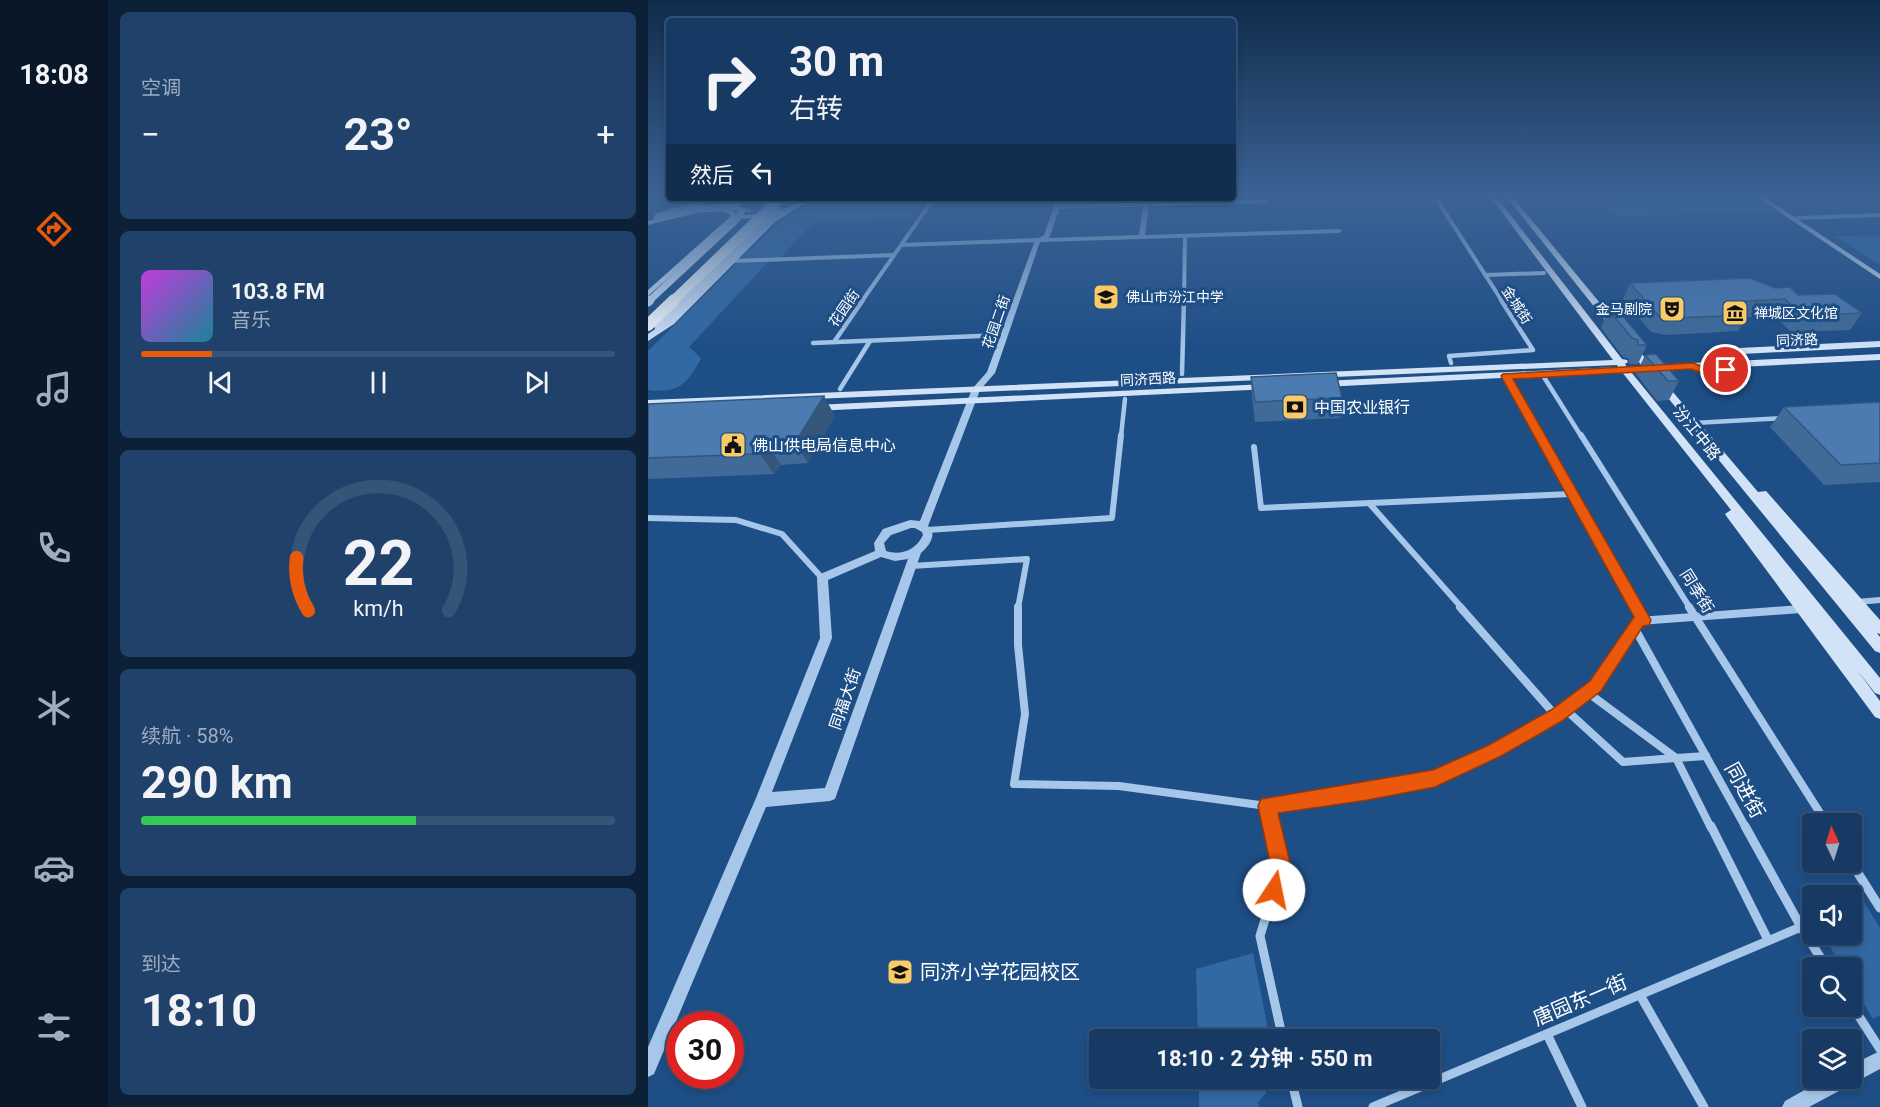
<!DOCTYPE html>
<html lang="zh">
<meta charset="utf-8">
<style>
body{margin:0;font-family:Roboto,"Noto Sans SC",sans-serif;background:#1f416a;color:#f1f3f6;height:100vh;display:flex;flex-direction:column;font-size:22px;white-space:nowrap}
*{box-sizing:border-box;margin:0}
p{font-size:20px;color:#9eadbf}
.icon{flex:none;width:33px;height:33px;fill:none;stroke:currentColor;stroke-width:2;stroke-linecap:round;stroke-linejoin:round}
.map{position:relative;flex:1;overflow:hidden}
.drawer{display:flex;flex-direction:column;gap:12px;padding:12px;background:#0c2037;width:540px}
.drawer>*{flex:none}
.top-card{position:absolute;left:18px;top:18px;width:570px;height:183px;border-radius:6px;box-shadow:0 3px 9px #0003,0 0 0 2px #355478;background:#163a64;color:#f1f3f6;overflow:hidden}
.needle{width:39px;rotate:356deg}
.controls{position:absolute;left:1154px;top:813px;display:grid;gap:12px}
.controls a{display:grid;place-items:center;width:60px;height:60px;border-radius:6px;background:#163a64;box-shadow:0 3px 9px #0003,0 0 0 2px #355478;font-size:30px}
.speed{position:absolute;left:18px;top:1011px;display:flex;gap:12px;font-size:30px;font-weight:700;text-align:center}
.speed>*{display:grid;place-content:center;width:78px;height:78px;border-radius:50%;background:#163a64;box-shadow:0 3px 9px #0003,0 0 0 2px #355478;line-height:1}
.speed .limit{border:9px solid #d22;background:#fff;color:#111}
.pin{position:absolute;display:grid;place-items:center;width:51px;height:51px;color:#fff;margin:-26px;border:3px solid #fff;border-radius:50%;box-shadow:0 2px 6px #0007}
.me{position:absolute;width:66px;margin:-33px;rotate:11deg;stroke-linejoin:round;filter:drop-shadow(0 0 4px #0008)}
.turn{display:flex;align-items:center;gap:21px;height:126px;padding:0 24px;font-size:27px}
.turn .icon{width:78px;height:78px;stroke-width:2.5}
.turn b{display:block;font-size:42px;line-height:51px}
.then{display:flex;align-items:center;height:57px;padding:0 24px;background:#0003;gap:12px;font-size:22px}
.big{font-size:45px;font-weight:700;line-height:1.1}
.drawer .card{flex:1;display:flex;flex-direction:column;justify-content:center;gap:9px;min-width:0;padding:0 21px;border-radius:9px;background:#1f416a}
.drawer .dial{align-items:center;gap:0}
.dial svg{height:156px;overflow:visible;fill:none;stroke:#355478;stroke-width:7;stroke-linecap:round;text-anchor:middle}
.dial text{fill:#f1f3f6;stroke:none}
.song{display:flex;align-items:center;gap:18px}
.cover{width:72px;height:72px;border-radius:9px;background:linear-gradient(135deg,hsl(290 70% 55%),hsl(190 70% 35%))}
.played{height:6px;border-radius:3px;background:linear-gradient(90deg,#ea580c 15%,#355478 15%)}
.keys{display:flex;justify-content:space-around;direction:ltr}
.heat{display:flex;justify-content:space-between;align-items:center;font-size:33px;direction:ltr}
.charge{height:9px;border-radius:4px;background:linear-gradient(90deg,#34c759 58%,#355478 0)}
.trip{position:absolute;left:441px;top:1029px;width:351px;height:60px;border-radius:6px;background:#163a64;box-shadow:0 3px 9px #0003,0 0 0 2px #355478;font-weight:700;line-height:60px;text-align:center}
main{display:flex;flex:1;min-height:0}
.menu{display:flex;flex-direction:column;width:108px;justify-content:space-around;align-items:center;background:#091728;color:#9eadbf}
.menu .icon{width:42px;height:42px}
.menu .selected{color:#ea580c}
.menu b{font-size:27px;color:#f1f3f6}
.map>svg:first-child{display:block}
.green{fill:#3268a3}
.lines{fill:none;stroke-linecap:round;stroke-linejoin:round}
.minor-far4{stroke:#a7c7ea;stroke-width:4}
.minor-far3{stroke:#a7c7ea;stroke-width:4.5}
.minor-far2{stroke:#a7c7ea;stroke-width:6}
.minor-far1{stroke:#a7c7ea;stroke-width:8}
.minor{stroke:#a7c7ea;stroke-width:9}
.tertiary{fill:#a7c7ea;fill-rule:evenodd}
.secondary{fill:#d2e3f8;fill-rule:evenodd}
.secondary-bridge-far1{stroke:#d2e3f8;stroke-width:7}
.secondary-bridge{stroke:#d2e3f8;stroke-width:9}
.trunk-bridge-far1{stroke:#f5f9fe;stroke-width:10}
.trunk-bridge{stroke:#f5f9fe;stroke-width:12}
.wall{fill:#406a97}
.shaded-wall{fill:#34567b}
.building{fill:#4b7bb0;stroke:#34567b;stroke-width:1.5}
.route{fill:#ea580c;stroke:#983908;stroke-width:1.5}
.labels{text-anchor:middle;dominant-baseline:central;stroke-width:6;stroke-linejoin:round;paint-order:stroke}
.far-poi-label{font-size:14px;fill:#fff;stroke:#1e4e86;text-anchor:start}
.far-street-label{font-size:14px;fill:#fff;stroke:#1e4e86}
.poi-label{font-size:16px;fill:#fff;stroke:#1e4e86;text-anchor:start}
.street-label{font-size:16px;fill:#fff;stroke:#1e4e86}
.near-street-label{font-size:20px;fill:#fff;stroke:#1e4e86}
.near-poi-label{font-size:20px;fill:#fff;stroke:#1e4e86;text-anchor:start}
</style>
<main>
<nav class="menu">
<b>18:08</b>
<svg class="icon selected" aria-label="directions" viewBox="0 0 24 24"><path d="M12 3l9 9-9 9-9-9zM9 14v-3h6M13 9l2 2-2 2"/></svg>
<svg class="icon" aria-label="music" viewBox="0 0 24 24"><path d="M9 18V5l10-2v13"/><circle cx="6" cy="18" r="3"/><circle cx="16" cy="16" r="3"/></svg>
<svg class="icon" aria-label="phone" viewBox="0 0 24 24"><path d="M5 4h4l2 5-3 2q2 4 5 5l2-3 5 2v4C11 20 4 13 5 4z"/></svg>
<svg class="icon" aria-label="climate" viewBox="0 0 24 24"><path d="M12 3v18M4 7l16 10M4 17L20 7"/></svg>
<svg class="icon" aria-label="car" viewBox="0 0 24 24"><path d="M5 17H2v-5l4-1 3-4h7l3 4 3 1v5h-3M9 17h6M6 11h13"/><circle cx="7" cy="17" r="2"/><circle cx="17" cy="17" r="2"/></svg>
<svg class="icon" aria-label="filters" viewBox="0 0 24 24"><path d="M4 7h16M4 17h16"/><circle cx="9" cy="7" r="2"/><circle cx="15" cy="17" r="2"/></svg>
</nav>
<section class="drawer">
<div class="card"><p>空调</p>
<div class="heat"><a>−</a><b class="big">23°</b><a>+</a></div>
</div>
<div class="card">
<div class="song"><i class="cover"></i><div><b>103.8 FM</b><p>音乐</p></div></div>
<div class="played"></div>
<div class="keys"><svg class="icon" aria-label="previous" viewBox="0 0 24 24"><path d="M18 5L8 12l10 7zM5 5v14"/></svg><svg class="icon" aria-label="pause" viewBox="0 0 24 24"><path d="M8 5v14M16 5v14"/></svg><svg class="icon" aria-label="next" viewBox="0 0 24 24"><path d="M6 5l10 7-10 7zM19 5v14"/></svg></div>
</div>
<div class="card dial"><svg viewBox="0 0 100 80">
<path d="M14 69A42 42 0 1 1 86 69"/>
<path d="M14 69A42 42 0 0 1 8 42" stroke="#ea580c"/>
<text x="50" y="56" font-size="32" font-weight="700">22</text>
<text x="50" y="72" font-size="11">km/h</text>
</svg></div>
<div class="card"><p>续航 · 58%</p><b class="big">290 km</b><div class="charge"></div></div>
<div class="card"><p>到达</p><b class="big">18:10</b></div>
</section>
<div class="map">
<svg width="1232" height="1107" viewBox="0 0 1232 1107">
<rect width="100%" height="100%" fill="#1e4e86"/>
<!-- green -->
<g class="green">
<polygon points="882,195 1100,195 1124,211 971,217 954,202 891,204"/>
<polygon points="170,198 278,198 263,219 166,222 132,258 92,259 129,224"/>
<polygon points="423,198 489,198 478,204 421,206"/>
<polygon points="1232,235 1232,265 1187,236"/>
<path d="M90,262H120L41,347L53,358C40,384 30,394 0,390V351Z"/>
<polygon points="1204,883 1232,928 1232,1015 1225,1019 1203,982 1203,968 1194,967 1175,935 1203,934 1203,896 1164,896 1164,916 1153,897"/>
<polygon points="605,953 622,1039 550,1039 548,969"/>
<polygon points="551,1079 551,1078 621,1079 618,1093 610,1102 611,1107 551,1107"/>
</g>
<g class="lines">
<!-- minor-far4 -->
<g class="minor-far4">
<polyline points="786,195 854,301"/>
<polyline points="409,207 619,201 617,195"/>
<polyline points="254,245 390,240"/>
<polyline points="85,261 246,255"/>
<polyline points="837,275 896,273"/>
<polyline points="214,301 286,198"/>
<polyline points="536,301 537,236"/>
</g>
<!-- minor-far3 -->
<g class="minor-far3">
<polyline points="186,342 215,300"/>
<polyline points="165,343 355,335"/>
<polyline points="803,363 801,356 885,350 853,300"/>
<polyline points="534,374 536,300"/>
<polyline points="894,374 933,436"/>
<polyline points="859,376 893,436"/>
<polyline points="192,389 222,341"/>
<polyline points="1046,423 1135,418"/>
<polyline points="473,436 477,399"/>
</g>
<!-- minor-far2 -->
<g class="minor-far2">
<polyline points="892,435 989,608"/>
<polyline points="933,435 1042,608"/>
<polyline points="606,447 613,508 923,494"/>
<polyline points="721,503 814,608"/>
<polyline points="0,518 88,520 134,534 174,578"/>
<polyline points="279,530 464,518 473,435"/>
<polyline points="263,566 379,559 370,608"/>
<polyline points="1209,602 1232,600"/>
</g>
<!-- minor-far1 -->
<g class="minor-far1">
<polyline points="370,607 370,645 377,714 366,784 471,786 619,806 720,791 787,778 847,750 908,716 948,686 991,621 1153,609"/>
<polyline points="812,607 908,716"/>
<polyline points="988,607 995,620"/>
<polyline points="1041,607 1179,824"/>
<polyline points="986,627 1098,828"/>
<polyline points="939,692 1028,758 1058,756"/>
<polyline points="917,709 975,762 1028,758 1063,828"/>
<polyline points="619,806 624,828"/>
</g>
<!-- minor -->
<g class="minor">
<polyline points="624,826 633,867 612,936 635,1040"/>
<polyline points="1063,826 1120,940"/>
<polyline points="1097,826 1153,927 1179,968"/>
<polyline points="1203,862 1232,908"/>
<polyline points="992,995 1056,1107"/>
<polyline points="1203,1004 1232,1049"/>
<polyline points="899,1034 934,1107"/>
<polyline points="643,1078 650,1107"/>
<polyline points="725,1107 1153,927"/>
</g>
<!-- tertiary -->
<g class="tertiary">
<path d="M409,198H415L402,236L400,238L491,235L496,198H502L497,235L691,229L694,231L691,233L392,242L347,373L332,390L280,526C290,534 281,546 273,553L187,799L182,801L118,807L6,1074L0,1077V1047L108,798L172,638L169,578L170,575L227,551L226,543L235,529L262,520L272,521L324,389L339,372L387,240L396,235ZM263,528H267L274,532L275,535C268,550 253,556 238,551L236,543L243,535ZM233,557L247,561L260,559L177,788L124,792L184,638L180,580Z"/>
<polygon points="1232,213 1232,217 1149,220 1146,218 1149,216"/>
<polygon points="1232,1051 1232,1069 1161,1107 1134,1107 1137,1101 1178,1078 1203,1078 1203,1065"/>
</g>
<!-- secondary -->
<g class="secondary">
<polygon points="841,195 847,195 974,359 979,360 980,362 977,364 979,367 994,366 979,347 983,344 986,345 1003,365 1232,354 1232,360 1007,371 1110,492 1118,491 1232,620 1232,634 1229,633 1232,637 1232,653 1227,651 998,371 983,372 1232,678 1232,695 1227,693 1209,670 1232,701 1232,719 1227,717 1079,517 1077,514 1083,510 974,372 675,387 670,384 675,381 970,367 969,365 0,406 0,400 965,360"/>
<polygon points="857,195 863,195 970,325 970,329 964,329"/>
<polygon points="1106,195 1113,195 1232,274 1232,279"/>
<polygon points="65,198 75,198 9,216 6,214"/>
<polygon points="88,198 94,198 91,203 92,207 103,210 103,212 88,210 85,203"/>
<path d="M158,198H165L127,222L26,324L0,341V334L20,320L126,217L88,219L0,296V290L83,216L78,212L64,211V209H82L89,215C118,215 132,213 158,198Z"/>
<polygon points="22,215 24,216 24,218 0,225 0,221"/>
<polygon points="1232,341 1232,347 1093,354 1080,360 1076,357 1091,348"/>
<polygon points="619,384 624,387 622,389 166,411 161,408 166,405"/>
</g>
<!-- secondary-bridge-far1 -->
<g class="secondary-bridge-far1">
<polyline points="9,219 50,209 88,207"/>
<polyline points="1,301 87,221 94,211"/>
<polyline points="37,301 130,209"/>
</g>
<!-- secondary-bridge -->
<g class="secondary-bridge">
<polyline points="0,302 2,300"/>
<polyline points="11,327 38,300"/>
</g>
<!-- trunk-bridge-far1 -->
<polyline class="trunk-bridge-far1" points="25,301 132,198"/>
<!-- trunk-bridge -->
<polyline class="trunk-bridge" points="0,325 26,300"/>
</g>
<!-- wall -->
<g class="wall">
<polygon points="982,283 1150,295 1214,313 1202,330 1143,332 1127,316 1098,317 1090,331 1018,335 1003,332 975,299"/>
<polygon points="960,309 999,345 990,364 981,364 981,359 975,357 953,328"/>
<polygon points="997,355 1031,381 1021,400 1009,401 988,374"/>
<polygon points="603,377 694,398 692,418 607,422 604,397"/>
<polygon points="1232,402 1232,482 1176,485 1122,427 1136,407"/>
<polygon points="0,404 187,416 160,463 133,465 126,474 0,479"/>
</g>
<!-- shaded-wall -->
<g class="shaded-wall">
<polygon points="176,396 187,416 160,463 147,443"/>
<polygon points="119,445 133,465 126,474 112,454"/>
</g>
<!-- building -->
<g class="building">
<polygon points="1102,278 1127,288 1142,287 1150,295 1187,294 1214,313 1154,316 1137,299 1085,302 1100,315 1027,318 1011,316 982,283"/>
<polygon points="960,309 969,309 999,345 990,345 990,340 984,338"/>
<polygon points="1008,354 1031,381 1020,381 997,355"/>
<polygon points="688,373 694,398 607,402 603,377"/>
<polygon points="176,396 147,443 119,445 112,454 0,458 0,404"/>
<polygon points="1232,402 1232,463 1193,465 1136,407"/>
</g>
<!-- sky -->
<linearGradient id="sky" x2="0" y2="1"><stop stop-color="#102b4a"/><stop offset="0.56" stop-color="#3b6395"/><stop offset="1" stop-color="#3b6395" stop-opacity="0"/></linearGradient>
<rect width="1232" height="350" fill="url(#sky)"/>
<!-- route -->
<path class="route" d="M1045,363L1058,368L1078,367L1084,370C1073,377 1055,374 1043,369L865,379L1003,620L1001,625L995,626L953,691L914,721L853,756L787,787L720,800L630,813L643,867L633,897L626,900L619,897L616,890L623,867L610,806L613,799L785,770L841,745L903,710L942,681L986,617L853,376L855,374Z"/>
<!-- icons -->
<defs>
<g id="school-square" transform="scale(1.35)"><rect x="-9" y="-9" width="18" height="18" rx="4" fill="#f9ca66" stroke="#1e4e86"/><path d="M0-5L7-2L0 1L-7-2ZM-4 1L0 2.5L4 1V4Q0 6-4 4Z" fill="#111"/></g>
<g id="theatre-square" transform="scale(1.35)"><rect x="-9" y="-9" width="18" height="18" rx="4" fill="#f9ca66" stroke="#1e4e86"/><path d="M-5-5.5Q0-4 5-5.5V0Q5 5 0 6Q-5 5-5 0ZM-3.3-2.5H-1v1.5H-3.3ZM1-2.5H3.3v1.5H1ZM-2.8 1Q0 5.5 2.8 1Z" fill="#111"/></g>
<g id="museum-square" transform="scale(1.35)"><rect x="-9" y="-9" width="18" height="18" rx="4" fill="#f9ca66" stroke="#1e4e86"/><path d="M0-6L6-3V-2H-6V-3ZM-5-1h2V3h-2ZM-1-1h2V3h-2ZM3-1h2V3H3ZM-6 4H6V6H-6Z" fill="#111"/></g>
<g id="bank-square" transform="scale(1.35)"><rect x="-9" y="-9" width="18" height="18" rx="4" fill="#f9ca66" stroke="#1e4e86"/><path d="M-6-4H6V4H-6ZM0-2.3a2.3 2.3 0 1 0 0 4.6a2.3 2.3 0 1 0 0-4.6Z" fill="#111"/></g>
<g id="civic-square" transform="scale(1.35)"><rect x="-9" y="-9" width="18" height="18" rx="4" fill="#f9ca66" stroke="#1e4e86"/><path d="M-.6-6.5H3V-4.5H.6V-3L4-1V1h2V6H-6V1h2V-1L-.6-3ZM-1.2 2.5V6h2.4V2.5Z" fill="#111"/></g>
</defs>
<g fill-rule="evenodd">
<use href="#school-square" x="458" y="297"/>
<use href="#theatre-square" x="1024" y="309"/>
<use href="#museum-square" x="1087" y="313"/>
<use href="#bank-square" x="647" y="407"/>
<use href="#civic-square" x="85" y="445"/>
<use href="#school-square" x="252" y="972"/>
</g>
<g class="labels">
<!-- far-poi labels -->
<g class="far-poi-label">
<text x="478" y="297">佛山市汾江中学</text>
<text x="1004" y="309" text-anchor="end">金马剧院</text>
<text x="1106" y="313">禅城区文化馆</text>
</g>
<!-- far-street labels -->
<g class="far-street-label">
<text transform="translate(869 305) rotate(57)">金城街</text>
<text transform="translate(196 308) rotate(-55)">花园街</text>
<text transform="translate(348 322) rotate(-71)">花园二街</text>
<text transform="translate(1149 340) rotate(-3)">同济路</text>
<text transform="translate(500 379) rotate(-3)">同济西路</text>
</g>
<!-- poi labels -->
<g class="poi-label">
<text x="666" y="407">中国农业银行</text>
<text x="104" y="445">佛山供电局信息中心</text>
</g>
<!-- street labels -->
<g class="street-label">
<text transform="translate(1049 433) rotate(51)">汾江中路</text>
<text transform="translate(1049 591) rotate(58)">同季街</text>
<text transform="translate(197 699) rotate(-71)">同福大街</text>
</g>
<!-- near-street labels -->
<g class="near-street-label">
<text transform="translate(1097 790) rotate(61)">同进街</text>
<text transform="translate(932 1000) rotate(-23)">唐园东一街</text>
</g>
<!-- near-poi labels -->
<g class="near-poi-label">
<text x="272" y="972">同济小学花园校区</text>
</g>
</g>
</svg>
<div class="controls">
<a><svg class="needle" viewBox="-14 -14 28 28"><path d="M0-13l5 13h-10z" fill="#e53935"/><path d="M0 13l5-13h-10z" fill="#9eadbf"/></svg></a>
<a><svg class="icon" aria-label="sound" viewBox="0 0 24 24"><path d="M4 9h4l5-4v14l-5-4H4zM17 9q2 3 0 6"/></svg></a>
<a><svg class="icon" aria-label="search" viewBox="0 0 24 24"><circle cx="10" cy="10" r="6"/><path d="M15 15l6 6"/></svg></a>
<a><svg class="icon" aria-label="layers" viewBox="0 0 24 24"><path d="M12 4l9 5-9 5-9-5zM3 14l9 5 9-5"/></svg></a>
</div>
<div class="speed"><div class="limit">30</div></div>
<div class="pin" style="left:1078px;top:370px;background:#d93025"><svg class="icon" aria-label="arrive" viewBox="0 0 24 24"><path d="M6 21V4h12l-3 4 3 4H6"/></svg></div>
<svg class="me" style="left:626px;top:890px" viewBox="-20 -20 40 40"><circle r="19" fill="#fff"/><path d="M0-13L10 11 0 6-10 11z" fill="#ea580c"/></svg>
<div class="trip">18:10 · 2 分钟 · 550 m</div>
<div class="top-card">
<div class="turn"><svg class="icon" aria-label="right" viewBox="0 0 24 24"><path d="M7 20v-9h11M14 6l5 5-5 5"/></svg><div><b>30 m</b>右转</div></div>
<div class="then">然后<svg class="icon" aria-label="left" viewBox="0 0 24 24"><path d="M17 20v-9H6M10 6l-5 5 5 5"/></svg></div>
</div>
</div>
</main>
